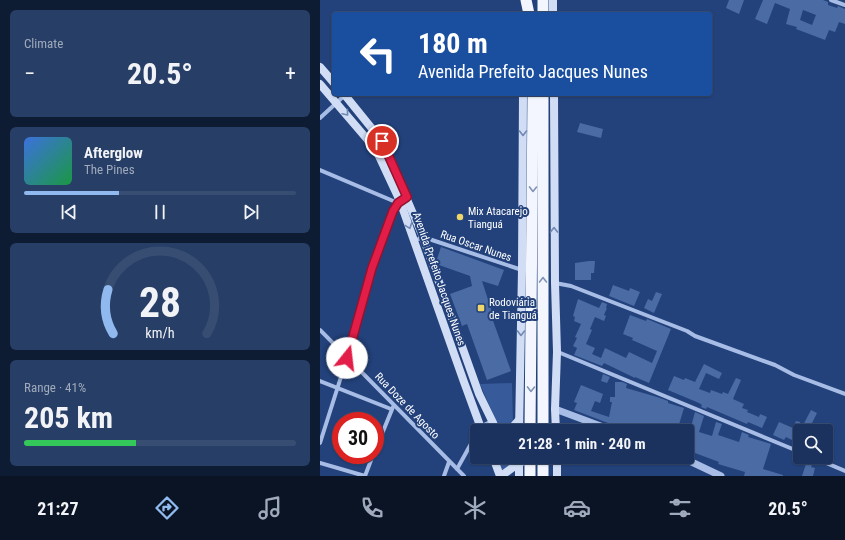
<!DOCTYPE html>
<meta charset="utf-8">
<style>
body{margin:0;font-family:"Roboto Condensed",sans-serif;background:#273e66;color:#f1f3f6;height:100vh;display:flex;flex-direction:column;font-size:15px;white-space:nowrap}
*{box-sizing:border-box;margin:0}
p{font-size:13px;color:#9faabc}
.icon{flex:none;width:22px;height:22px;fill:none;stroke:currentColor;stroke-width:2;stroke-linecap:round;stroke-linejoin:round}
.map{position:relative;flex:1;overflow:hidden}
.sheet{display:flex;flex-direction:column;gap:10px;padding:10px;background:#0e1c33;width:320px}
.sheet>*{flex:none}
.hud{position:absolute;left:12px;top:12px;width:380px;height:84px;border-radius:4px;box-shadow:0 1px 3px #0004,0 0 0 1px #384d72;background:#1a4fa0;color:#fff;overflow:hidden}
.tools{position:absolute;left:473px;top:424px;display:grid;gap:8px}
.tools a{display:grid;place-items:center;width:40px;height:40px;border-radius:4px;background:#1a325d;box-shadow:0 1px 3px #0004,0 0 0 1px #384d72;font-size:20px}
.speed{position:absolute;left:12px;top:412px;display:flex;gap:8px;font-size:20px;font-weight:700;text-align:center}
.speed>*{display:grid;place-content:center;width:52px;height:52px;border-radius:50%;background:#1a325d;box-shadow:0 1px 3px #0004,0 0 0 1px #384d72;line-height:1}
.speed .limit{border:6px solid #d22;background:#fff;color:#111}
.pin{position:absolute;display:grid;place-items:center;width:34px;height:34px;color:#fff;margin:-17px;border:2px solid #fff;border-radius:50%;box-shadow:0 1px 4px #0007}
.me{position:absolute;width:44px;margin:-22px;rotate:16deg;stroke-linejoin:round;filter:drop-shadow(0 0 3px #0008)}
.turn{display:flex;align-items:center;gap:14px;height:84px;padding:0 20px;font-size:18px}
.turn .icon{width:52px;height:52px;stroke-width:2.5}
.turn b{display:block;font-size:28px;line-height:34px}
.big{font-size:30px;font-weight:700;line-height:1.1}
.sheet .tile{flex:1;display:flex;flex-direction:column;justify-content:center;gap:6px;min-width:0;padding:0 14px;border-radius:6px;background:#273e66}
.sheet .dial{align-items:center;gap:0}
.dial svg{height:104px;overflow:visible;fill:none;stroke:#384d72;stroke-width:7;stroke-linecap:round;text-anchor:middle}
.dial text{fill:#f1f3f6;stroke:none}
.song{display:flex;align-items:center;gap:12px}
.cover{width:48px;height:48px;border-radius:6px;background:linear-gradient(135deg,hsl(220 70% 55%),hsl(140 70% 35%))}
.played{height:4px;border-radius:2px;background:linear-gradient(90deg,#90b9f0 35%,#384d72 35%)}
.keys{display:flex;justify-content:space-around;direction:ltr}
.heat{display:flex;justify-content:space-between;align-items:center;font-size:22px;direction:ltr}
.charge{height:6px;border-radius:3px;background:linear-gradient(90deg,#34c759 41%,#384d72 0)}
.trip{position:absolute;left:150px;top:424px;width:224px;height:40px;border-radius:4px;background:#1a325d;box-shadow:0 1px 3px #0004,0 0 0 1px #384d72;font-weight:700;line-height:40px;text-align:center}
.dock{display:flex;height:64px;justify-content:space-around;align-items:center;background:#0a1425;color:#9faabc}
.dock .icon{width:28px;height:28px}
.dock .selected{color:#90b9f0}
.dock b{font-size:18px;color:#f1f3f6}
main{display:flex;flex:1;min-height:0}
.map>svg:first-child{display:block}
.green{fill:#365a9a}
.building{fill:#4b6ba5;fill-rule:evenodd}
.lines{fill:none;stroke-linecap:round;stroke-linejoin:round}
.secondary-tunnel{stroke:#445e90;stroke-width:8;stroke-dasharray:8 4;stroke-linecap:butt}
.minor{stroke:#a7bde5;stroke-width:4}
.tertiary{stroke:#a7bde5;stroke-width:7}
.secondary{stroke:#d0ddf5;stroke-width:8}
.trunk{stroke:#f3f6fe;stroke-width:11}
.oneway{stroke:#7188b2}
.oneway2{stroke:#8193b6}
.route-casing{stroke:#92132f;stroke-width:10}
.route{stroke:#e11d48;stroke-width:7}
.poi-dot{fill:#f0d66a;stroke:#23427c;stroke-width:1.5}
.labels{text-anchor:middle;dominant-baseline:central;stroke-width:4;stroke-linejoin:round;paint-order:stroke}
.poi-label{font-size:11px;fill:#fff;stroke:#23427c;text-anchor:start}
.street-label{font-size:11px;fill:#fff;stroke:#23427c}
</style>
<main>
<section class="sheet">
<div class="tile"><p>Climate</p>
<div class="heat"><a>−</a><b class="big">20.5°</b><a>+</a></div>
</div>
<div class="tile">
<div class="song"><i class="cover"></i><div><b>Afterglow</b><p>The Pines</p></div></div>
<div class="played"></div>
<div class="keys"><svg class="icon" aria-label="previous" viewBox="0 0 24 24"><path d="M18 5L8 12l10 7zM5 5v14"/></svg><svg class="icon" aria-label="pause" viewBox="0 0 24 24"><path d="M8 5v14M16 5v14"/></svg><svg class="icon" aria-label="next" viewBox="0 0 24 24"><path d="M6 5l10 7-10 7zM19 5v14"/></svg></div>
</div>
<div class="tile dial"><svg viewBox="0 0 100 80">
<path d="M14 69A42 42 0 1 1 86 69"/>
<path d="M14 69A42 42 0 0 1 10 35" stroke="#90b9f0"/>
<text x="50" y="56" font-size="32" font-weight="700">28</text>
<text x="50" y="72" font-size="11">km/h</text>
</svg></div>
<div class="tile"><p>Range · 41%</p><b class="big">205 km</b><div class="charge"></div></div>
</section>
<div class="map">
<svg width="525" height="476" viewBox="0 0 525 476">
<rect width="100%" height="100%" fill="#23427c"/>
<!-- green -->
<g class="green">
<polygon points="192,383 193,422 183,426 176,421 160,384"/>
<polygon points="177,457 190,457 190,466 182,473"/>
</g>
<!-- building -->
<g class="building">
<polygon points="409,0 424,0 419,14 406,8"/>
<path d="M443,0H503L508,2V5L517,8L518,6L525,9V24L519,22L515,32L509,30L505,40L476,29L477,27L466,24L470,9L455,3L447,24L435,19ZM483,10L496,15L492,25L480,20Z"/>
<polygon points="260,123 283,129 281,138 257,132"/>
<polygon points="121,247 184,270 178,286 162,281 173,315 171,315 191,371 167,380 147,324 142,326 130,294 152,286 150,276 119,265 117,259"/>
<polygon points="269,261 275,261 274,273 271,273 271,280 255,280 255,263"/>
<polygon points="293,285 309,291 310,288 320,292 314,306 289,296"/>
<polygon points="336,292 342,294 334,313 324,308 328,299 332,301"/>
<polygon points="258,299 279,308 282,302 287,304 286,308 287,308 284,315 286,316 284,321 275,317 270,329 272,330 266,344 275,348 272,354 281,358 285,348 306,358 309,352 332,363 337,351 319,343 312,340 313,338 303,334 310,315 326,321 327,319 351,329 329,383 315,377 315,378 284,363 282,366 254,355 257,348 253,346 257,338 255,337 261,324 254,321 255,317 253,316"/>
<polygon points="384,364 402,373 399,379 386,373 379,389 390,393 391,390 402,394 403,392 408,394 416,378 421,380 413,399 424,404 422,408 428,410 427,412 439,417 440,414 447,417 442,428 428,422 427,424 387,407 386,409 381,407 382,405 379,403 348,390 354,376 364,380 365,378 375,382"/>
<polygon points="283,374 290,377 287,383 281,381"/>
<polygon points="295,382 302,382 307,384 306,388 337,397 348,401 348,403 364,408 357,431 318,431 288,423 254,410 257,403 254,402 261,385 283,394 280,403 275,401 271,411 289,417 292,402 290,402 290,397 295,397"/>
<polygon points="491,410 497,413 488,431 480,431"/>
<polygon points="375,412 384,416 379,432 392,436 396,422 402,424 398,435 419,442 422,432 429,435 428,437 451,444 443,469 463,475 463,476 424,476 425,472 398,464 399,462 367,450 367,433 369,434"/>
<polygon points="476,421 480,422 480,444 466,437 464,440 453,435 459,422 473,428"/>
<polygon points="506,440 514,443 506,459"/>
<polygon points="487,461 493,463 491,467 495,468 493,476 482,476"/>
</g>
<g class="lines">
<!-- secondary-tunnel -->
<polyline class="secondary-tunnel" points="205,461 230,458"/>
<!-- minor -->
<g class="minor">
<polyline points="511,0 525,5"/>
<polyline points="0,118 25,95"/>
<polyline points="0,170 78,203"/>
<polyline points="94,241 103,237 202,270"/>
<polyline points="235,283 251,286 367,331 375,336 455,365 474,375 525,394"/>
<polyline points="0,330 144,476"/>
<polyline points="238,352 480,452"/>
<polyline points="0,381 71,409"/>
<polyline points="160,427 172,421"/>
<polyline points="0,443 27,358 52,268 73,211 80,201"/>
<polyline points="55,451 73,407"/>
<polyline points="492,457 525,471"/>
<polyline points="0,463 45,476"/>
<polyline points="137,469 157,433"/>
<polyline points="45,476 53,455"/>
<polyline points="124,476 129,462"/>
</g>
<!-- tertiary -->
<g class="tertiary">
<polyline points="235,409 294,431"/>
<polyline points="361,457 401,476"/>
</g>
<!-- secondary -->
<g class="secondary">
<polyline points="233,14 233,0"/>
<polyline points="0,67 14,83"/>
<polyline points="0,84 47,139 59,156 80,201 144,382 162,431"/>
<polyline points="24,94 62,141 103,237 159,394 177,431"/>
<polyline points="234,94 235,283 237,352 235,409 236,431"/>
<polyline points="177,430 191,429 199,420"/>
<polyline points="199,431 202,270 203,94"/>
<polyline points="173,457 180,476"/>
<polyline points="199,460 199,476"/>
<polyline points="181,476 199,463 204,461"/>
<polyline points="237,476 237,457"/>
</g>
<!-- trunk -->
<g class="trunk">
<polyline points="206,0 209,14"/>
<polyline points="223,14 223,0"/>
<polyline points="223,94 223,431"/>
<polyline points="210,431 213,94"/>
<polyline points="210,457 210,476"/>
<polyline points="223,476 223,457"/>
</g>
</g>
<!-- one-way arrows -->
<defs><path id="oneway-chevron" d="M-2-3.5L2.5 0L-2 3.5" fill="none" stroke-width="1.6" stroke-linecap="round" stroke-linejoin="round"/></defs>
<g class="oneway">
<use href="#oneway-chevron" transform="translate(26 113) rotate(50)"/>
<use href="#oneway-chevron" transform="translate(203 133) rotate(90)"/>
<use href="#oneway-chevron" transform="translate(89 226) rotate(70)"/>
<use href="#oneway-chevron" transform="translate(234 230) rotate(-90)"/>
<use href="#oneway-chevron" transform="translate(201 333) rotate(91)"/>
</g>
<g class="oneway2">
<use href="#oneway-chevron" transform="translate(213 189) rotate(91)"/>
<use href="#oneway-chevron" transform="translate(223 280) rotate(-90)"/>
<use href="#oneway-chevron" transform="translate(211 389) rotate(91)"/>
</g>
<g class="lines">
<!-- route casing -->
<g class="route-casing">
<polyline id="route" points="27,358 52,268 73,211 78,203 87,197 62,141"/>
</g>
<!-- route -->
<use href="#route" class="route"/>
</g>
<!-- markers -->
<g class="poi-dot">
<circle cx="140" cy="217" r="4"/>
<rect x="157" y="304" width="8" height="8" rx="2"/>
</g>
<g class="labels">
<!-- poi labels -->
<g class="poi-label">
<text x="148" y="211">Mix Atacarejo<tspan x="148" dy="13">Tianguá</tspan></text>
<text x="169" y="302">Rodoviária<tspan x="169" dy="13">de Tianguá</tspan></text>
</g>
<!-- street labels -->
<g class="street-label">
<text transform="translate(156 246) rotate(19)">Rua Oscar Nunes</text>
<text transform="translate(119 279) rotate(71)">Avenida Prefeito Jacques Nunes</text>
<text transform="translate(87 406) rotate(46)">Rua Doze de Agosto</text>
</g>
</g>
</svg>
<div class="tools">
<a><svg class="icon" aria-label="search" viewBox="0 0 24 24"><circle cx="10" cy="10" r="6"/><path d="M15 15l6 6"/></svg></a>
</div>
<div class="speed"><div class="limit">30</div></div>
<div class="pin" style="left:62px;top:141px;background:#d93025"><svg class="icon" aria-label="arrive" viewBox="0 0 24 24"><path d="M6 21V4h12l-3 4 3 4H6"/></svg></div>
<svg class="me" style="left:27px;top:358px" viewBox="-20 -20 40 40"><circle r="19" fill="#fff"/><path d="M0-13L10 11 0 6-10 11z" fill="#e11d48"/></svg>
<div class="trip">21:28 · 1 min · 240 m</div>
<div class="hud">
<div class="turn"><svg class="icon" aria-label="left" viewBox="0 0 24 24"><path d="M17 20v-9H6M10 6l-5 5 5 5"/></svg><div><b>180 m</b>Avenida Prefeito Jacques Nunes</div></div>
</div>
</div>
</main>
<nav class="dock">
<b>21:27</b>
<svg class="icon selected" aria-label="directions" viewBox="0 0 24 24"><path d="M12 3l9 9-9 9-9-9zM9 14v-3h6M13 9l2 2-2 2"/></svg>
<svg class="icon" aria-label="music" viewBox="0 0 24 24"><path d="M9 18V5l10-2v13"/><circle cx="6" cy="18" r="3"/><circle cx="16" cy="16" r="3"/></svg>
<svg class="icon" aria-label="phone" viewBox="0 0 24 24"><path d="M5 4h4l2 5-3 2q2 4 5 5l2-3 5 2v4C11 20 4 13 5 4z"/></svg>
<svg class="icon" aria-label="climate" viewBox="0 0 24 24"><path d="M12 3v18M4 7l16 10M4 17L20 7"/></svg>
<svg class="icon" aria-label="car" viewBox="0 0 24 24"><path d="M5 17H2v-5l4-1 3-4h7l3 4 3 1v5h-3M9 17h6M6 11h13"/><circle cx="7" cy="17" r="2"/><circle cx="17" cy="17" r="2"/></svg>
<svg class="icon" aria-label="filters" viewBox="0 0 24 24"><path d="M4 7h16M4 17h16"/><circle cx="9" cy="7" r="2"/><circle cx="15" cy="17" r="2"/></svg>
<b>20.5°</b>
</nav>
